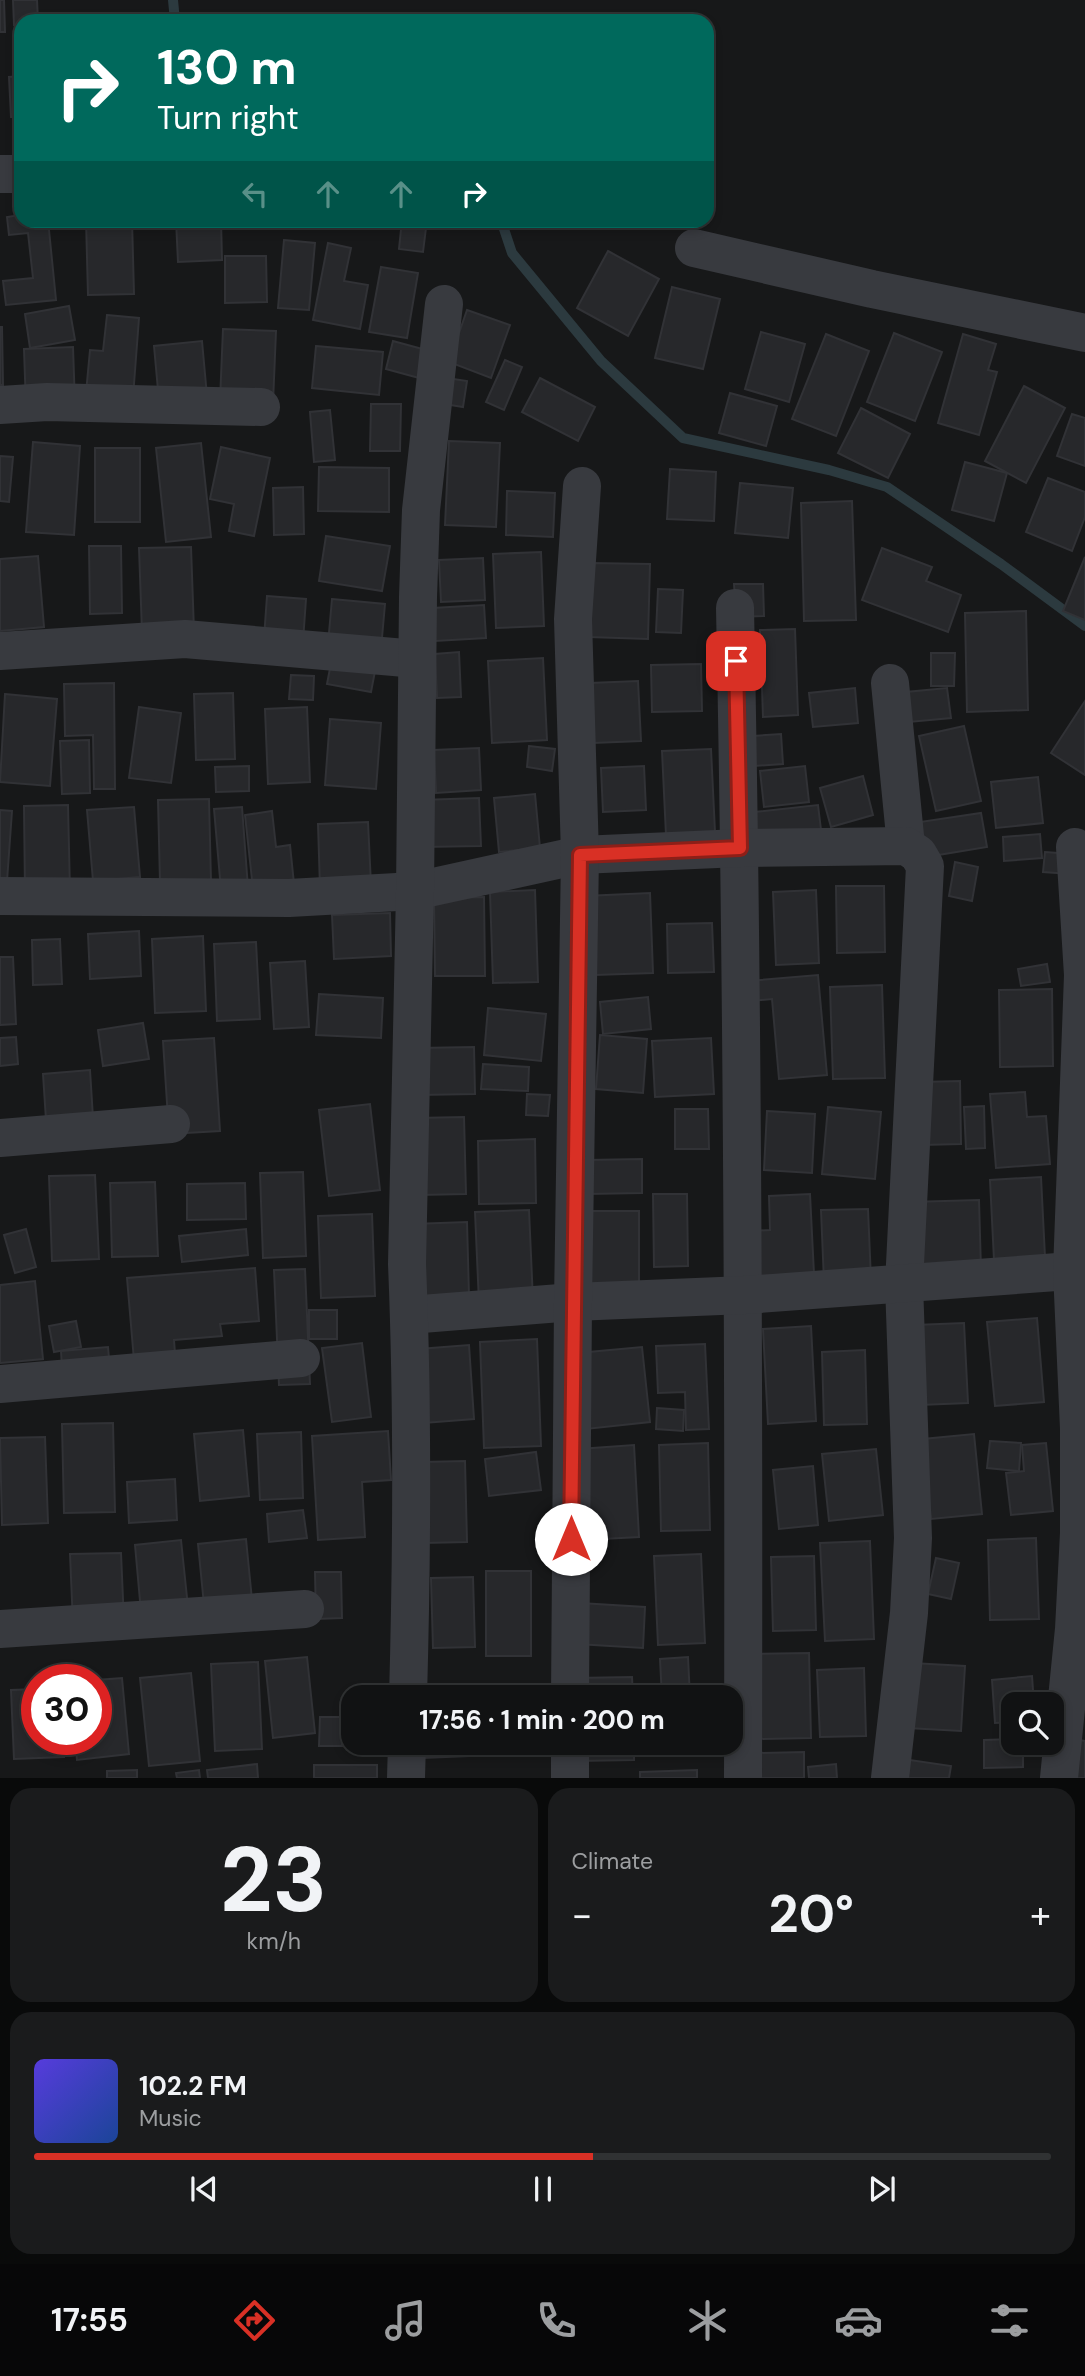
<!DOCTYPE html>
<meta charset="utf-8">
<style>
body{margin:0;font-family:"DM Sans",sans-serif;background:#1a1b1c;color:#f1f3f6;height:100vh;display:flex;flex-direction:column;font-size:26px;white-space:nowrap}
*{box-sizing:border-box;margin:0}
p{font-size:23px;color:#9c9ea0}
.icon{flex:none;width:38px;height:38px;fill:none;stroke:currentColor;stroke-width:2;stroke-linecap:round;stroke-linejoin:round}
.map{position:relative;height:1778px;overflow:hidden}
.panel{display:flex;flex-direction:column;gap:10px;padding:10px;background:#090a0a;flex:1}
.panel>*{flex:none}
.hud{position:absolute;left:14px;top:14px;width:700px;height:214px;border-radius:21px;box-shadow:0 4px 10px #0003,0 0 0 2px #303233;background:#00695c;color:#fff;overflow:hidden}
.tools{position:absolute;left:1001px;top:1692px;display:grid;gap:14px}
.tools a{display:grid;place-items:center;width:63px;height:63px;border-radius:14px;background:#111213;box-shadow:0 4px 10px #0003,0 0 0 2px #303233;font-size:35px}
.speed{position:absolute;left:21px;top:1664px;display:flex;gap:14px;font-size:35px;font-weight:700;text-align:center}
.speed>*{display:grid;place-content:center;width:91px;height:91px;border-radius:50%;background:#111213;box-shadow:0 4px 10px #0003,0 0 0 2px #303233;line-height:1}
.speed .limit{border:10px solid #d22;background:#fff;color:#111}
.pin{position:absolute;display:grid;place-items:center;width:60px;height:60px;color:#fff;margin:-30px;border-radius:14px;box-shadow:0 4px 10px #0006}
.me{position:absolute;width:77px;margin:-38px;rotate:0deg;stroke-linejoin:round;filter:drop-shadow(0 0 5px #0008)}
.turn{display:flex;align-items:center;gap:24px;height:147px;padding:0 28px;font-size:32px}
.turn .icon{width:91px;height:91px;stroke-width:2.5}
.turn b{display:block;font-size:49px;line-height:60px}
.lanes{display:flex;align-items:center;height:66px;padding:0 28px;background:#0003;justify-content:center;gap:35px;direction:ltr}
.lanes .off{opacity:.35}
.big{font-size:52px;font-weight:700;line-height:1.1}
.panel .card{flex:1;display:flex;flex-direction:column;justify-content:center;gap:10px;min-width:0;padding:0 24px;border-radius:21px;background:#1a1b1c}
.panel .dial{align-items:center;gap:0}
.dial b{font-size:91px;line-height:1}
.song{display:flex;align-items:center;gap:21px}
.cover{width:84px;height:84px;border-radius:10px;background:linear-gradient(135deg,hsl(250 70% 55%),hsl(220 70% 35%))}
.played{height:7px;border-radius:4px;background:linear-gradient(90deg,#d93025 55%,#303233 55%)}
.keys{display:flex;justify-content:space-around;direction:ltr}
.heat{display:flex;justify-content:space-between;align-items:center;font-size:38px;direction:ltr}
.panel .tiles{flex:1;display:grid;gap:10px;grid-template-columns:1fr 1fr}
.card:last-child{grid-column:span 2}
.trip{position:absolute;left:341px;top:1685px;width:402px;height:70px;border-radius:21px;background:#111213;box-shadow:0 4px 10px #0003,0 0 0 2px #303233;font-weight:700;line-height:70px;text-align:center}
.tab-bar{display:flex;height:112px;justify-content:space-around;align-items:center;background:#070708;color:#9c9ea0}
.tab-bar .icon{width:49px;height:49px}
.tab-bar .selected{color:#d93025}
.tab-bar b{font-size:32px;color:#f1f3f6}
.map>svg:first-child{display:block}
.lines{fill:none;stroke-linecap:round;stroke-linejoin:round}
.stream{stroke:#2c3a3f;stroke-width:10}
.building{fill:#27282b;stroke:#313236;stroke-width:2}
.minor{stroke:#383a3f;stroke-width:38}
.route-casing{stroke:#8d1f18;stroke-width:18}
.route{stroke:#d93025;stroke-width:12}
</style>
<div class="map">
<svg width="1085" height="1778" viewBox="0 0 1085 1778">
<rect width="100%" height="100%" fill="#171819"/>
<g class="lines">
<!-- stream -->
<g class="stream">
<polyline points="173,0 175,21"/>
<polyline points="501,220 512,253 601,361 683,438 829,470 887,487 1001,564 1085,626"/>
</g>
</g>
<!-- building -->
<g class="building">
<polygon points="0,0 4,0 5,32 0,32"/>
<polygon points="13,0 37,0 38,21 21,21 21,25 14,25"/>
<polygon points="21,76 21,117 11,117 9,77"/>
<polygon points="21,215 21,220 48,220 56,300 6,305 3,281 33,278 28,233 9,235 7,217"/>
<polygon points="86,220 132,220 134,294 88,295"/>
<polygon points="176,220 221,220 222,260 178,262"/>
<polygon points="316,220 357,220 357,227 317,228"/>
<polygon points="402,220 427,220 423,252 399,249"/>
<polygon points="284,240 315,243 309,310 278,308"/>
<polygon points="328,243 351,248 344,281 368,285 360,329 313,320"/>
<polygon points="608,251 659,279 628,336 577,308"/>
<polygon points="225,256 266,256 267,302 225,303"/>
<polygon points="381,267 418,273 407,338 369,332"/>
<polygon points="672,287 720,299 703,369 655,358"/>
<polygon points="69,306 75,340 30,348 25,314"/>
<polygon points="467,310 510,325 491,378 449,362"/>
<polygon points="107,315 139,318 133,397 86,393 90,350 103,351"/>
<polygon points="0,327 2,327 3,385 0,385"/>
<polygon points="223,329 276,331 273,403 220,401"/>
<polygon points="761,332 805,344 789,402 745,389"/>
<polygon points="894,333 942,352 915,421 867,402"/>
<polygon points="826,334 869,351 836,436 792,419"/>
<polygon points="963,334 996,344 988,370 997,372 979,435 938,423"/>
<polygon points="202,341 207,396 159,401 154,346"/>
<polygon points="393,341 426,350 419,378 386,369"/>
<polygon points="316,346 383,352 379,395 312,388"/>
<polygon points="73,347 75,405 26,407 24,349"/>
<polygon points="505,360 522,367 504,410 486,402"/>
<polygon points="447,378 467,381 463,407 444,404"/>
<polygon points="540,378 595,407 578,441 522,412"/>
<polygon points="1024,386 1065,408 1026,483 985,461"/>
<polygon points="730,393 777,406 766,446 719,433"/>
<polygon points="371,404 401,404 400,451 370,451"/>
<polygon points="861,408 910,434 888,478 838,453"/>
<polygon points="330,410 335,460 314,462 310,412"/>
<polygon points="1072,414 1085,418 1085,466 1057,456"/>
<polygon points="449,441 500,443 496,527 445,525"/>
<polygon points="33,442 80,446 74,535 26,532"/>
<polygon points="201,443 211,537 166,542 156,448"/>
<polygon points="221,447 270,458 254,536 229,531 234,504 210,499"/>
<rect x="95" y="448" width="45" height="74"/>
<polygon points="0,456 13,457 9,502 0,501"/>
<polygon points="965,462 1007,473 994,521 952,510"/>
<polygon points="319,467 389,468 389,512 318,511"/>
<polygon points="670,469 716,472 714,521 667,519"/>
<polygon points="1048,478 1085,492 1085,517 1072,551 1026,532"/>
<polygon points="740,483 793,488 788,538 735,533"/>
<polygon points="303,487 304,534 274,535 273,488"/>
<polygon points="507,491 555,493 553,537 506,535"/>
<polygon points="852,501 856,620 804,621 801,503"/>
<polygon points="326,536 390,546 382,591 319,581"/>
<polygon points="89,546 121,546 122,613 90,614"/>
<polygon points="191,547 194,631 142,632 139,548"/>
<polygon points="882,548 932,567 926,581 961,595 948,632 862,600"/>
<polygon points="541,552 544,626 496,628 493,554"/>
<polygon points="38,556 44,627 0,631 0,559"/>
<polygon points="1085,557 1085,620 1063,611"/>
<polygon points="483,558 485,600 441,602 439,560"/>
<polygon points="591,563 650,564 648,639 589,637"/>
<polygon points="734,584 763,584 764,616 736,617"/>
<polygon points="658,589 683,590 681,633 656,632"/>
<polygon points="267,596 306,599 303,641 264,638"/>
<polygon points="332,599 385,604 381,649 328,644"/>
<polygon points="484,605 486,638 435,641 433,608"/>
<polygon points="1026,611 1028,710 967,712 965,613"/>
<polygon points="795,629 798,715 763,717 760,630"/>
<polygon points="459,652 461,697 437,698 435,654"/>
<polygon points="931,653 955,653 954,686 931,686"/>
<polygon points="332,658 376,666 371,692 327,684"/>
<polygon points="543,658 547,740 492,743 488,661"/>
<polygon points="701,664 702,711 652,712 651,665"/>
<polygon points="291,675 314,676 313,700 289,699"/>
<polygon points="638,681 641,741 593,743 590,683"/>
<polygon points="114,683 115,789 94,789 93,735 65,736 64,684"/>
<polygon points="855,688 858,723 813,727 809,693"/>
<polygon points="947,688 951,718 909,722 906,692"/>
<polygon points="233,693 235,759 196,760 194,694"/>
<polygon points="5,694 57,699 50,786 0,782"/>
<polygon points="1085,701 1085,775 1051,753"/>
<polygon points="139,707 181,713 171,783 129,778"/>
<polygon points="307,707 310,782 268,784 265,709"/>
<polygon points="330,719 381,723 376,789 325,785"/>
<polygon points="964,726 981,801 936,811 919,736"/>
<polygon points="781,734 783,764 740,767 738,737"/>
<polygon points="89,740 90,793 62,794 60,741"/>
<polygon points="529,746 555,749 552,771 527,767"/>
<polygon points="479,748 481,790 436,793 434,750"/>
<polygon points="711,749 715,832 666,835 662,751"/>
<polygon points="249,766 249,791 216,792 215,767"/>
<polygon points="644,766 646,810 603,812 601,768"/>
<polygon points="805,766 809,802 764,807 760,771"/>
<polygon points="863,776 873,815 831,827 820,788"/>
<polygon points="1038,777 1043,823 996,828 991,782"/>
<polygon points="535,794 540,848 499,852 494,798"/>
<polygon points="479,798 481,846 422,847 421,800"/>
<polygon points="209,799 211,882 160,882 158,800"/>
<polygon points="68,805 70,892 25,892 24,806"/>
<polygon points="818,805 822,838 749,846 745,813"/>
<polygon points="134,807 140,877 93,881 87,810"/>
<polygon points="242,807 248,888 221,890 214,809"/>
<polygon points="0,810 12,811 6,895 0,894"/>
<polygon points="272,811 276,847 290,845 294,884 253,889 245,815"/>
<polygon points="981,813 987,847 926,857 920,822"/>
<polygon points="368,822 371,885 320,888 318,824"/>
<polygon points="1040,834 1042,858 1004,861 1003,837"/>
<polygon points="1045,852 1071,854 1070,874 1043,872"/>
<polygon points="955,862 978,867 972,901 949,896"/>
<polygon points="836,886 884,886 885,952 837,953"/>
<polygon points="535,890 538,982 493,983 490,892"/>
<polygon points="816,890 819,963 776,965 773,892"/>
<polygon points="650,893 653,973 595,975 585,896"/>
<polygon points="484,897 485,976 435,976 434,898"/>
<polygon points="390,913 391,956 334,959 332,915"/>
<polygon points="712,923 714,972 668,973 667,924"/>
<polygon points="139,931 141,976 90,979 88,934"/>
<polygon points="203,936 206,1011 155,1013 152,939"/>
<polygon points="60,939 62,984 33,985 32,940"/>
<polygon points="256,942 260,1019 217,1021 214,944"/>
<polygon points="0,957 13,957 16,1024 0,1025"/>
<polygon points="305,961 309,1027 274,1029 270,963"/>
<polygon points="1047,964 1050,982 1021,986 1018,969"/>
<polygon points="818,975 827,1075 779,1079 772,999 751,1001 749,981"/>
<polygon points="882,985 885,1078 833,1079 830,987"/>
<polygon points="1052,989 1053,1066 1000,1067 999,990"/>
<polygon points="319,994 383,998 381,1038 316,1035"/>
<polygon points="648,997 651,1029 603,1034 600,1002"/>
<polygon points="488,1008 546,1014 541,1061 484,1055"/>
<polygon points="143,1023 149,1059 103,1066 98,1030"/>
<polygon points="600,1035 647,1039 643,1093 596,1089"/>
<polygon points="16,1037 18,1064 0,1066 0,1038"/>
<polygon points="214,1038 220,1131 169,1134 163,1041"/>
<polygon points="711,1038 714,1094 655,1097 652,1041"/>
<polygon points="474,1047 475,1094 419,1095 418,1048"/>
<polygon points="483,1064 529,1067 528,1091 481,1089"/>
<polygon points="90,1070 93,1118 46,1120 43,1074"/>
<polygon points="960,1081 961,1144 922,1145 921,1082"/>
<polygon points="1025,1092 1027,1117 1046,1116 1050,1164 996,1168 990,1094"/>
<polygon points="527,1094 550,1095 548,1116 526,1115"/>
<polygon points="370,1104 380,1190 329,1196 319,1110"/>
<polygon points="984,1106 985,1148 966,1149 964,1107"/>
<polygon points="828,1107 881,1112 875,1179 822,1174"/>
<polygon points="675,1109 708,1109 709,1149 675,1149"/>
<polygon points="767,1111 815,1114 812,1173 764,1170"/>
<polygon points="464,1117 466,1194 419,1195 416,1118"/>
<polygon points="535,1139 536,1203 479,1204 478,1141"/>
<polygon points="642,1159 642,1193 587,1194 587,1160"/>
<polygon points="303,1172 306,1256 263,1258 260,1173"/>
<polygon points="95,1175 99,1259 52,1261 49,1176"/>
<polygon points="1041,1177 1045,1257 994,1260 990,1180"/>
<polygon points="155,1182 158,1256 112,1257 110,1183"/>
<polygon points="245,1183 246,1219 187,1220 187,1184"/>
<polygon points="653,1194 687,1194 688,1266 654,1267"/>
<polygon points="810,1194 814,1274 755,1276 753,1231 770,1230 769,1196"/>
<polygon points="979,1200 981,1270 912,1272 910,1202"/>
<polygon points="868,1209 871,1280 824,1282 821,1210"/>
<polygon points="529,1210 533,1301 479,1303 475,1212"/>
<rect x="586" y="1211" width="53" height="73"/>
<polygon points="372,1214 375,1296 321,1298 318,1216"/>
<polygon points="467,1222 469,1296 415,1297 413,1224"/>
<polygon points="26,1229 36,1267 15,1273 4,1235"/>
<polygon points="246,1229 248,1255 182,1262 179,1236"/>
<polygon points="255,1268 259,1321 220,1324 222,1336 174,1340 177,1381 136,1384 127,1278"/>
<polygon points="305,1269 310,1384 279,1385 274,1270"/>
<polygon points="35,1281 43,1359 0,1363 0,1285"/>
<rect x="309" y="1310" width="28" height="29"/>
<polygon points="1037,1318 1044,1402 995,1406 987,1322"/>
<polygon points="76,1321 81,1347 54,1352 49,1326"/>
<polygon points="964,1323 968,1403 920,1405 915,1325"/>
<polygon points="811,1326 816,1421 768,1424 763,1329"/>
<polygon points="537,1339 541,1446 484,1448 480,1342"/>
<polygon points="362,1343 371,1417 332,1422 322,1348"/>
<polygon points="705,1344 709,1429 686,1430 685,1392 658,1393 656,1346"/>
<polygon points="469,1345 474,1419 424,1423 419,1349"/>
<polygon points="108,1347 111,1381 63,1385 61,1351"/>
<polygon points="642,1347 650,1422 586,1429 578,1353"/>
<polygon points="865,1350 867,1424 824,1425 822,1352"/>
<polygon points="657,1408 684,1410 683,1431 656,1429"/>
<polygon points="113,1423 115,1512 64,1513 62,1424"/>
<polygon points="243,1430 249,1496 200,1501 194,1434"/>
<polygon points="388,1431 391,1480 362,1482 365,1537 318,1540 312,1436"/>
<polygon points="301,1432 303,1498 260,1500 257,1434"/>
<polygon points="974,1434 982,1514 931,1519 923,1439"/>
<polygon points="45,1437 48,1523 2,1525 0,1438"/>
<polygon points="990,1441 1021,1443 1019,1471 987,1468"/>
<polygon points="708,1443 710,1530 661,1531 659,1445"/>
<polygon points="1046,1443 1053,1511 1011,1515 1006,1473 1024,1471 1022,1445"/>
<polygon points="634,1445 639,1537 584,1540 579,1449"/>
<polygon points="876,1449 883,1515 829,1521 822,1454"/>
<polygon points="536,1452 541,1490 489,1496 485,1459"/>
<polygon points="465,1461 467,1542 424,1543 422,1462"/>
<polygon points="813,1466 818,1525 779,1529 773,1470"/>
<polygon points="175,1479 177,1520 129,1523 127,1482"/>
<polygon points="303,1510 307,1538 269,1542 267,1514"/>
<polygon points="1036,1538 1039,1619 990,1620 988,1540"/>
<polygon points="246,1539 253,1610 205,1615 198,1544"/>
<polygon points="181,1540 188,1607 141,1612 135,1545"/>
<polygon points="870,1541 874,1639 825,1641 820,1543"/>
<polygon points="121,1553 124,1622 73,1624 70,1554"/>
<polygon points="701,1554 705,1643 658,1645 654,1556"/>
<polygon points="814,1556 816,1630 773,1631 771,1557"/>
<polygon points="936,1558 959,1563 951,1599 928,1594"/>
<rect x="486" y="1571" width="45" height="85"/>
<polygon points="315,1572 341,1572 342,1618 316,1619"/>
<polygon points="473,1577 475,1647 433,1648 431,1578"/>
<polygon points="580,1603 645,1607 643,1648 577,1644"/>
<polygon points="809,1653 811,1738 756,1739 754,1654"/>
<polygon points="307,1657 315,1733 273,1738 265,1661"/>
<polygon points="688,1657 690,1698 662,1698 660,1659"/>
<polygon points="258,1662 262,1749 215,1751 211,1664"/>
<polygon points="912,1663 965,1666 961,1731 908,1728"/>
<polygon points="864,1668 866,1736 820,1737 817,1670"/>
<polygon points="191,1673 200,1761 149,1766 140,1678"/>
<polygon points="1032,1676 1034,1704 1013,1704 1013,1722 995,1723 992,1680"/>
<polygon points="632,1677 633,1698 575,1698 575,1678"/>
<polygon points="122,1678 129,1754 77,1760 75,1740 96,1740 96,1680"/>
<polygon points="37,1689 37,1740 63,1740 64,1757 14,1759 11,1690"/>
<polygon points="320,1717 342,1717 342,1746 319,1746"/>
<polygon points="1013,1739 1013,1743 1023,1743 1023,1767 984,1768 984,1740"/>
<polygon points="1075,1739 1085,1741 1085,1778 1069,1778"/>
<polygon points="422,1743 468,1743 469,1756 423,1758"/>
<polygon points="481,1743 532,1743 532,1752 481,1753"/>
<polygon points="576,1743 634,1743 634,1760 577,1761"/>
<polygon points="804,1752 804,1778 758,1778 758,1753"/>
<polygon points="896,1758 951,1766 949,1778 893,1778"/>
<polygon points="257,1764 258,1778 208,1778 207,1770"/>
<polygon points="836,1764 837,1778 809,1778 808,1767"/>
<rect x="314" y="1765" width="63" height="13"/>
<polygon points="137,1770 137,1778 107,1778 107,1771"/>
<polygon points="199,1770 200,1778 177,1778 176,1773"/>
<polygon points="697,1770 697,1778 640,1778 640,1772"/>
</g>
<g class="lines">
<!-- minor -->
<g class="minor">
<polyline points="0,174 21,174"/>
<polyline points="694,248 872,289 1085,333"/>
<polyline points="0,405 47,402 261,407"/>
<path d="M735,608C743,998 744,1388 743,1778"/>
<polyline points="0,651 185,639 417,659"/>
<polyline points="890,683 906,846"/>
<polyline points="0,896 289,898 415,891 580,855 740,848 906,846 918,854 925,866 904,1284 913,1538 909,1613 890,1778"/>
<polyline points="0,1138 171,1124"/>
<polyline points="409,1315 573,1302 745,1295 1085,1270"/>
<polyline points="0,1384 301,1358"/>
<polyline points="0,1629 305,1609"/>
<path d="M408,1698C412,1553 413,1408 407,1264L415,891L418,597L421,510L444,304"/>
<polyline points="570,1698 573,1302 580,855 573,619 582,486"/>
<polyline points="406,1778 407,1743"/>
<polyline points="570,1778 570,1743"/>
<polyline points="1059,1778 1074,1629 1079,1533 1079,1429 1072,1271 1083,975 1075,847"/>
</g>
</g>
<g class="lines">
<!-- route casing -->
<g class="route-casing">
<polyline id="route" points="571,1539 580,855 740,848 736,661"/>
</g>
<!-- route -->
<use href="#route" class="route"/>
</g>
</svg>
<div class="tools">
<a><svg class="icon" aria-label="search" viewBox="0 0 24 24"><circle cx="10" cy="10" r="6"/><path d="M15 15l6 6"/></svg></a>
</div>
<div class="speed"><div class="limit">30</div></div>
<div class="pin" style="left:736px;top:661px;background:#d93025"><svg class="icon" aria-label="arrive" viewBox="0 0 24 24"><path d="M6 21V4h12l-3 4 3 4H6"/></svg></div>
<svg class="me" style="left:571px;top:1539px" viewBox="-20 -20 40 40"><circle r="19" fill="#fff"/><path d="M0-13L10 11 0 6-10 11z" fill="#d93025"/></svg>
<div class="trip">17:56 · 1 min · 200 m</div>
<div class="hud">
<div class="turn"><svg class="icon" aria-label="right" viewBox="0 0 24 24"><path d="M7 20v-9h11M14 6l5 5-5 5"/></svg><div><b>130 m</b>Turn right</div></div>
<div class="lanes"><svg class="icon off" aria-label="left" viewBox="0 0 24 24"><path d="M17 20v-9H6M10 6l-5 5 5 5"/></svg><svg class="icon off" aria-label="ahead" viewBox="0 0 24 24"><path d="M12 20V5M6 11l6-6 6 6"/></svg><svg class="icon off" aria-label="ahead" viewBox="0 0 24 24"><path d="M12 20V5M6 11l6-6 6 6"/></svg><svg class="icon" aria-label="right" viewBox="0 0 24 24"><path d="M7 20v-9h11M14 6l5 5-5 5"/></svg></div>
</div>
</div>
<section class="panel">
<div class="tiles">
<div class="card dial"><b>23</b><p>km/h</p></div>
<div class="card"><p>Climate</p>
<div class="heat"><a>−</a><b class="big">20°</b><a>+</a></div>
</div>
<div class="card">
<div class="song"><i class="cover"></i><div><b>102.2 FM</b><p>Music</p></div></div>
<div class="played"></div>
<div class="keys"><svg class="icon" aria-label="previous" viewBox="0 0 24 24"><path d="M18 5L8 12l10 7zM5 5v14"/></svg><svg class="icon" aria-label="pause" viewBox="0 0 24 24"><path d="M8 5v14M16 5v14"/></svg><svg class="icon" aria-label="next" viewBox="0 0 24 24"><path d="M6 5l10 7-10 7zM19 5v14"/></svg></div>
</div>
</div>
</section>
<nav class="tab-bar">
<b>17:55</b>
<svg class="icon selected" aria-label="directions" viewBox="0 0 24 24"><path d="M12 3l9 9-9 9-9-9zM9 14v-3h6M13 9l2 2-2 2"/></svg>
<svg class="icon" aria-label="music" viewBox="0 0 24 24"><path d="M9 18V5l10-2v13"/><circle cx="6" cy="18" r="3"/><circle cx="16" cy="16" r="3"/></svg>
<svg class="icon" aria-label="phone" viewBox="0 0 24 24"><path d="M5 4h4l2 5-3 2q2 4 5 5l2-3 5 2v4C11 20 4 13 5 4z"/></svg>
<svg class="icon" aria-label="climate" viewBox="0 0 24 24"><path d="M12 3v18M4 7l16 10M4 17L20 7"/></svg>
<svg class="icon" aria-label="car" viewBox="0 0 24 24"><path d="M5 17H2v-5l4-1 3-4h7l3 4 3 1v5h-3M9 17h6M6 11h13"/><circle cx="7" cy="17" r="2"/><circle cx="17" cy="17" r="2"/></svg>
<svg class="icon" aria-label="filters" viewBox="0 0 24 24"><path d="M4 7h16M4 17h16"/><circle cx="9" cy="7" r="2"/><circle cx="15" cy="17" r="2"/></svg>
</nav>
